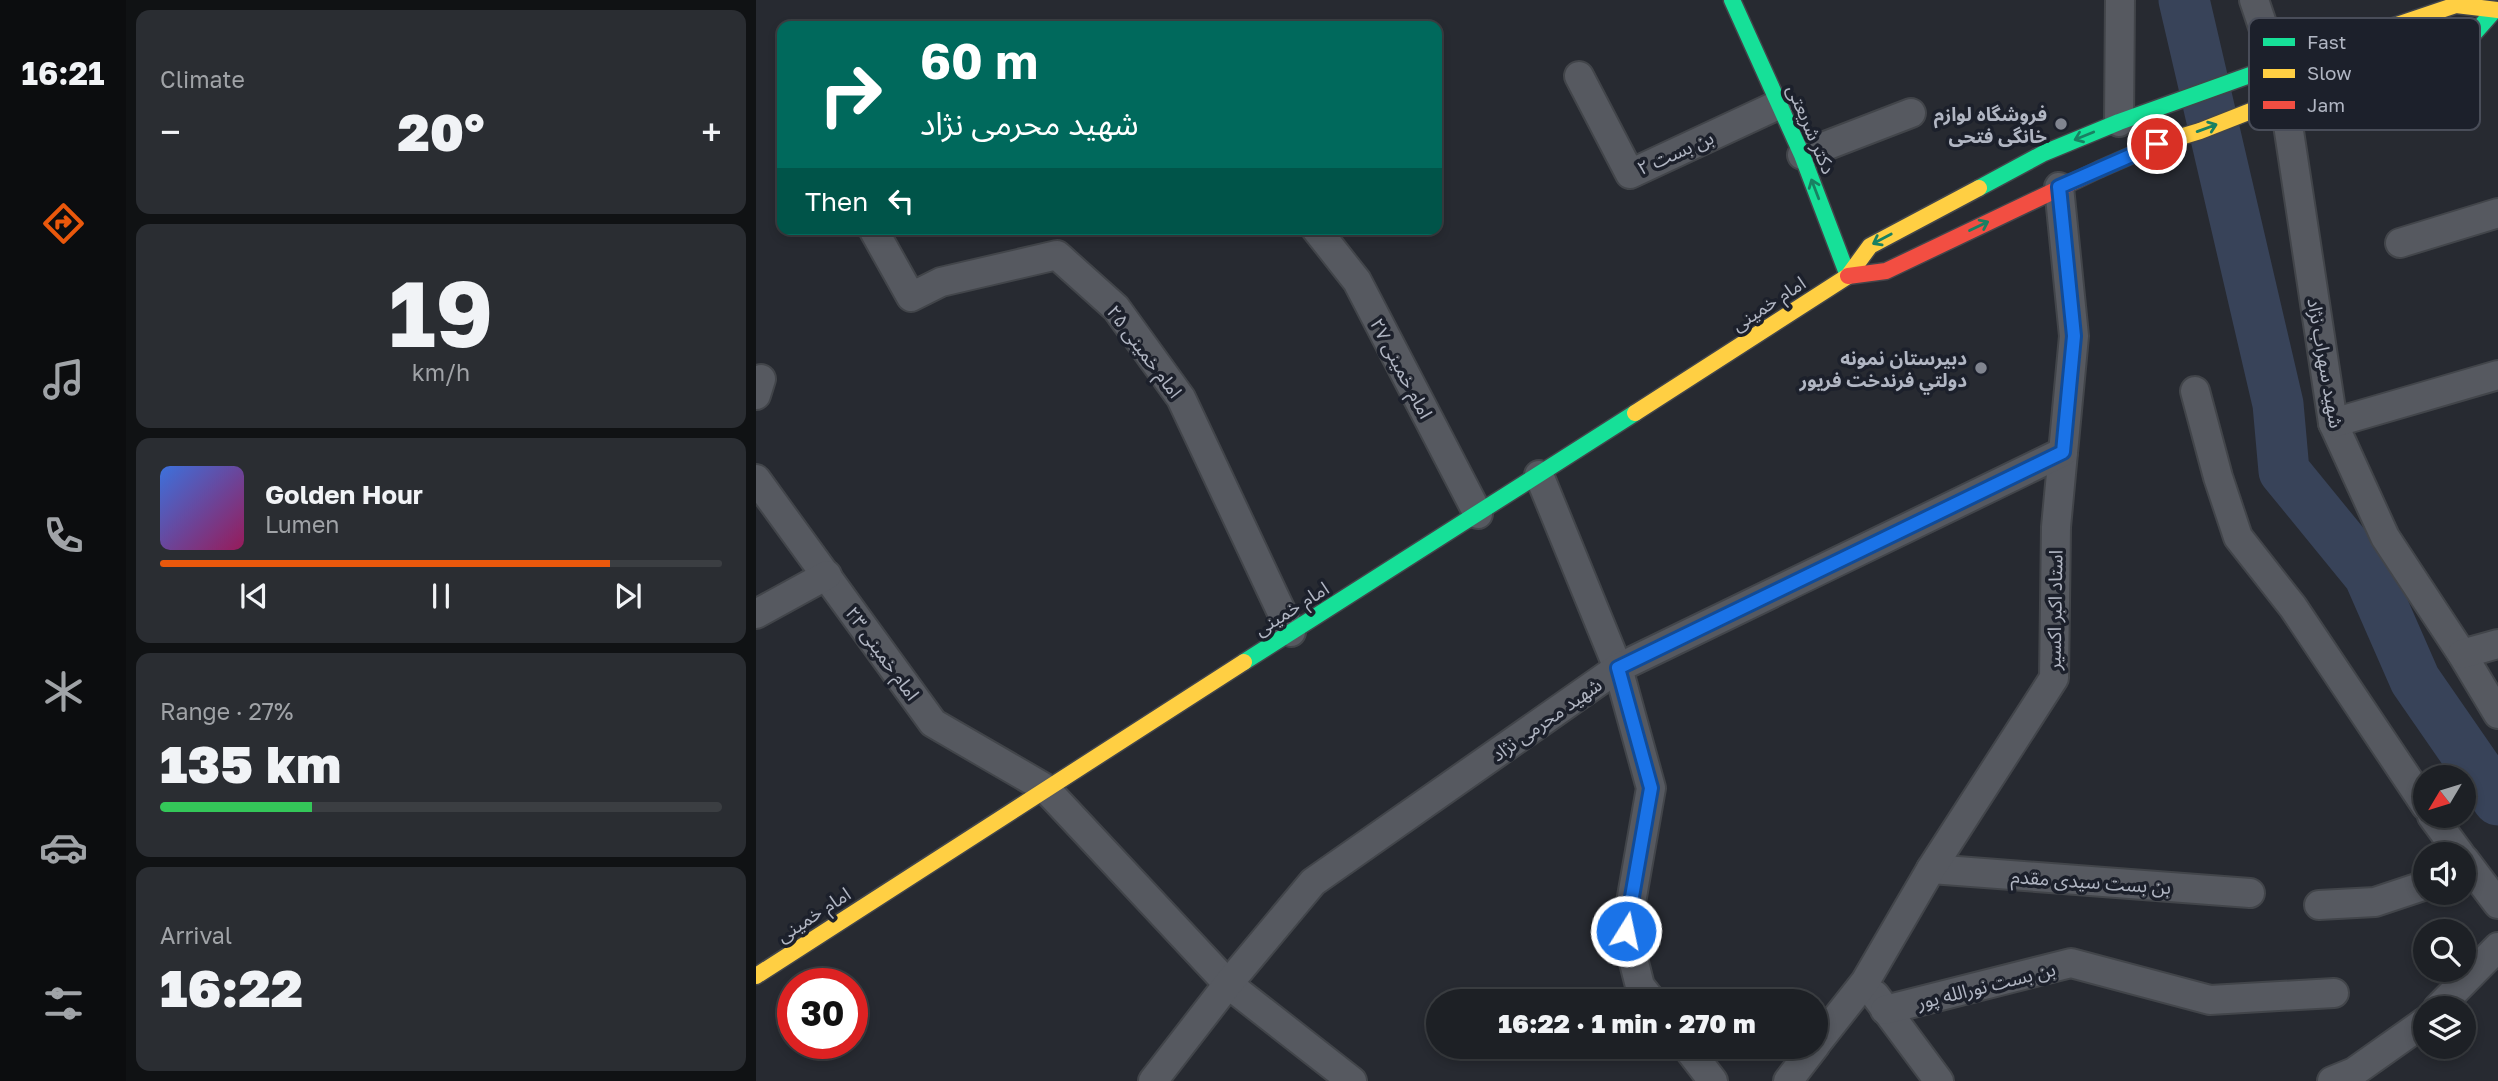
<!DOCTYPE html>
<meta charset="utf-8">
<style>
body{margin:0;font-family:"Golos Text","Noto Sans Arabic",sans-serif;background:#2a2d32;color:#f1f3f6;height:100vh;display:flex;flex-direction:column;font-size:26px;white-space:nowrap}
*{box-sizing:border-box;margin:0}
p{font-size:23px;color:#a0a3a7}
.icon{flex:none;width:38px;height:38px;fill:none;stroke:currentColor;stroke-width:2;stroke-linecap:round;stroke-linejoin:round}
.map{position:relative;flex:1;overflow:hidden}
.panel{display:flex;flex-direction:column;gap:10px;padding:10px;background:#101214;width:630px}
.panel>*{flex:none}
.top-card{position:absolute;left:21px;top:21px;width:665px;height:214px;border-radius:14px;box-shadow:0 4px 10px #0003,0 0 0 2px #3b3e42;background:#00695c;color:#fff;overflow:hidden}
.needle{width:46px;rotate:232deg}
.controls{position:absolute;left:1657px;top:765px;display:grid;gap:14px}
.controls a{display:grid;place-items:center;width:63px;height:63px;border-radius:50%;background:#1d2025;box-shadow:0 4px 10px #0003,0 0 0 2px #3b3e42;font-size:35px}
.speed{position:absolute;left:21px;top:968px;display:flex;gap:14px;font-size:35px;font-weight:700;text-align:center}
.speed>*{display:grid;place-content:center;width:91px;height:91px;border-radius:50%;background:#1d2025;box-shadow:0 4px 10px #0003,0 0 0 2px #3b3e42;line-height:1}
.speed .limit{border:10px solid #d22;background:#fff;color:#111}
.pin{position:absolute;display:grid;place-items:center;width:60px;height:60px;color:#fff;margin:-30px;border:4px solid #fff;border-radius:50%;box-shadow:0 2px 7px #0007}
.me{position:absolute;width:77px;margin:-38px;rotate:10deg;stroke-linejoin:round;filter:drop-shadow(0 0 5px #0008)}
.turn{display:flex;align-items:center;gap:24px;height:147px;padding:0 28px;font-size:32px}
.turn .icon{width:91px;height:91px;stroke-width:2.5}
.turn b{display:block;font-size:49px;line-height:60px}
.then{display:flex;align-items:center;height:66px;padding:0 28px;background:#0003;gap:14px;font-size:26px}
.big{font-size:52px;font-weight:800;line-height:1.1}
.panel .tile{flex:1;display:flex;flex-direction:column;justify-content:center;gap:10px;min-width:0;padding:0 24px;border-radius:14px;background:#2a2d32}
.panel .dial{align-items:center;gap:0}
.dial b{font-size:91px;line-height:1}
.song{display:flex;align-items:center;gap:21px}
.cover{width:84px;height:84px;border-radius:10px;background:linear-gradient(135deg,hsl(220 70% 55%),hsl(330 70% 35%))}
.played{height:7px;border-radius:4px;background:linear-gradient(90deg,#ea580c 80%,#3b3e42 80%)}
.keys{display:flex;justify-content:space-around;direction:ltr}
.heat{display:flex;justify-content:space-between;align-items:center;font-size:38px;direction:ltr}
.charge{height:10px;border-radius:5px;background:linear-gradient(90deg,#34c759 27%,#3b3e42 0)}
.trip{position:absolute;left:670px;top:989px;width:402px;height:70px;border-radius:35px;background:#1d2025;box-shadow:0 4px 10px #0003,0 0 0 2px #3b3e42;font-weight:800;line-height:70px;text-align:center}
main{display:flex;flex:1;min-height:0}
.tabs{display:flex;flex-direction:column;width:126px;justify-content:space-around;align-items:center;background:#0c0d0f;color:#a0a3a7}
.tabs .icon{width:49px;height:49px}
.tabs .on{color:#ea580c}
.tabs b{font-size:32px;color:#f1f3f6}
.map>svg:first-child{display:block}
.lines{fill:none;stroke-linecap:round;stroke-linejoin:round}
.river{stroke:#384359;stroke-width:51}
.street-casing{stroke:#42454a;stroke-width:32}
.fast-casing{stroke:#42454a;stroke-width:19}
.slow-casing{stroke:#42454a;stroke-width:19}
.jam-casing{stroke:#42454a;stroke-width:19}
.street{stroke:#565960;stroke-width:28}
.fast{stroke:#16e098;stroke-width:16}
.slow{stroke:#ffcf43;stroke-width:16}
.jam{stroke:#f24e42;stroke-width:16}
.oneway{stroke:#198062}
.route-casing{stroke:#114b97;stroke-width:18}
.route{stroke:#1a73e8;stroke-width:12}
.poi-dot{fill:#818590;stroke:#1c202b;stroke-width:2.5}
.labels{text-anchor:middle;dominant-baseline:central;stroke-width:7;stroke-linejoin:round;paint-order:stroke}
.poi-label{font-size:19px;font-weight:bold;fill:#b1b6c3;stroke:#1c202b;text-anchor:end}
.street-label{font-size:19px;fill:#b1b6c3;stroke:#1c202b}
.key{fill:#1c202b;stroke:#494d59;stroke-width:2}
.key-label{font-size:19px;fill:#b1b6c3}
</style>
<main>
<nav class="tabs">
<b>16:21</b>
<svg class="icon on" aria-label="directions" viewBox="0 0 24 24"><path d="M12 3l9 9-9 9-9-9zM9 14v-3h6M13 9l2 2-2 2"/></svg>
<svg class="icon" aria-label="music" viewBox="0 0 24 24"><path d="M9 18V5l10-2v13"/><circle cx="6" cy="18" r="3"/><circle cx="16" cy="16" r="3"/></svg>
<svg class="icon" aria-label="phone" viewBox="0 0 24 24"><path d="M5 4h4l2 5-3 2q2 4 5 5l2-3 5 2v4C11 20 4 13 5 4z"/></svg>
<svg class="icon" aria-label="climate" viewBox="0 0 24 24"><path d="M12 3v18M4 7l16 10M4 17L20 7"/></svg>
<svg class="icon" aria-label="car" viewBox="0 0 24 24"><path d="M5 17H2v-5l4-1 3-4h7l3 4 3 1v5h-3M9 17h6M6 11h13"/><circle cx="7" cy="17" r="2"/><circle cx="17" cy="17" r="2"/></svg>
<svg class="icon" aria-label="filters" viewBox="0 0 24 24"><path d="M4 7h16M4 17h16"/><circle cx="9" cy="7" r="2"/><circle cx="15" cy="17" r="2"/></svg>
</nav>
<section class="panel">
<div class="tile"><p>Climate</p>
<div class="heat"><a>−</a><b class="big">20°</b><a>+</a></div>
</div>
<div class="tile dial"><b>19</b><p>km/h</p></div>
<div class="tile">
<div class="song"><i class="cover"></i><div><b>Golden Hour</b><p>Lumen</p></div></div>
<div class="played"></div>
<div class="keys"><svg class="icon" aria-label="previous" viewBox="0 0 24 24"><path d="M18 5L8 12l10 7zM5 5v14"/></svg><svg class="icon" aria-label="pause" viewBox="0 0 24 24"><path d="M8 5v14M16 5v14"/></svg><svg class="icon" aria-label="next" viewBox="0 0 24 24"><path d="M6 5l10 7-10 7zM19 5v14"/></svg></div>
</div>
<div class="tile"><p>Range · 27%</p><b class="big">135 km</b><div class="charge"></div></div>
<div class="tile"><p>Arrival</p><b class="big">16:22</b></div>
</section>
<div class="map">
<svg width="1742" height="1081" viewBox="0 0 1742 1081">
<rect width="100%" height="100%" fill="#272a31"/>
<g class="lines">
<!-- river -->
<polyline class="river" points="1428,0 1522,404 1528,471 1613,575 1659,680 1742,800"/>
<!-- street casing -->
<g class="street-casing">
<g id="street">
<polyline points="1498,0 1520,65"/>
<polyline points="823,76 874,174 1024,104"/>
<polyline points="1528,98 1577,423 1629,537 1706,654 1742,714"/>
<polyline points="1363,122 1364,0"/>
<polyline points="1046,155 1155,113"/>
<polyline points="117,229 155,297 185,282 301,255 360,308 425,398 535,632"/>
<polyline points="560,229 601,281 722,514"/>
<polyline points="1644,243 1742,213"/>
<polyline points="1439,391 1462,477 1482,537 1537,607 1670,806"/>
<polyline points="0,395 5,379"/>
<polyline points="1577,423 1742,375"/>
<polyline points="783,475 862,668 895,788 870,931 884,986 896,1001"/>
<polyline points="0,479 177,723 289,788 472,984 596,1081"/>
<polyline points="0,614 71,575"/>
<polyline points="1706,654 1742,644"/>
<polyline points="1676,816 1704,854"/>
<polyline points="1708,859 1742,904"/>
<polyline points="1175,869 1494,893"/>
<polyline points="1563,905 1619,902 1670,885"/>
<polyline points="1119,995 1183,1081"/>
<polyline points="1682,1008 1742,947"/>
<polyline points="1129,1010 1315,963 1454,1000 1578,993"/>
<polyline points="1060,1044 1109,982 1175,869 1298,678 1300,527 1318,336 1303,187"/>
<polyline points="930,1046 957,1081"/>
<polyline points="397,1081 472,984 557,882 862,668 1307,452"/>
<polyline points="1032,1081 1059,1046"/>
<polyline points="1576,1081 1598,1072 1670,1021"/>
</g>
</g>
<!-- fast casing -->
<g class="fast-casing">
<g id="fast">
<polyline points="976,0 1046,155 1092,276"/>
<polyline points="1601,74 1715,37 1738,11"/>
<polyline points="1223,188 1288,153 1363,122 1508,70"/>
<polyline points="488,662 879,413"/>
</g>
</g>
<!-- slow casing -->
<g class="slow-casing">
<g id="slow">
<polyline points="1508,70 1700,5 1742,10"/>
<polyline points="1344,169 1401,144 1444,131 1528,98 1601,74"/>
<polyline points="879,413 1092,276 1114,246 1223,188"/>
<polyline points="0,976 488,662"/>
</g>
</g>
<!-- jam casing -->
<g class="jam-casing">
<polyline id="jam" points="1092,276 1130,271 1344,169"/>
</g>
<!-- street -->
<use href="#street" class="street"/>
<!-- fast -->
<use href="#fast" class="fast"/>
<!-- slow -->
<use href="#slow" class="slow"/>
<!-- jam -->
<use href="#jam" class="jam"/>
</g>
<!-- one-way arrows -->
<defs><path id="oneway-shaft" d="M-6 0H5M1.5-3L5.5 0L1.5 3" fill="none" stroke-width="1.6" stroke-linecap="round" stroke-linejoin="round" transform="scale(1.75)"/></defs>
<g class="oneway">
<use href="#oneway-shaft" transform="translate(1451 128) rotate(-20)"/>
<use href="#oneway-shaft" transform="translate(1328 136) rotate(158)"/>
<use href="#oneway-shaft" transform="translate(1059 189) rotate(-111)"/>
<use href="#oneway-shaft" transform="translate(1223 226) rotate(-26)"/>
<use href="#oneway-shaft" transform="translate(1126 239) rotate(152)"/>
</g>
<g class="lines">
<!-- route casing -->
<g class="route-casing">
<polyline id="route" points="870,931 895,788 862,668 1307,452 1318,336 1303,187 1401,144"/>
</g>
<!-- route -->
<use href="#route" class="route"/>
</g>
<!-- markers -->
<g class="poi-dot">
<circle cx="1305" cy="124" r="7"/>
<circle cx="1225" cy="368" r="7"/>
</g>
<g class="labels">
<!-- poi labels -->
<g class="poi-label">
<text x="1291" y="113">فروشگاه لوازم<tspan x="1291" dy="22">خانگی فتحی</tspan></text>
<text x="1211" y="357">دبیرستان نمونه<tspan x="1211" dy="22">دولتي فرندخت فريور</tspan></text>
</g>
<!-- street labels -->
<g class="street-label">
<text transform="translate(1056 129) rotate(67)">دکتر شریعتی</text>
<text transform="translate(919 152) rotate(-24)">بن بست ۲</text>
<text transform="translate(1012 303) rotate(-33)">امام خمینی</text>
<text transform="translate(389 351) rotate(53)">امام خمینی ۲۵</text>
<text transform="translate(1570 363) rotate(80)">شهید سهراب نژاد</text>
<text transform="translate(646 368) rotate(62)">امام خمینی ۲۷</text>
<text transform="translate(535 608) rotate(-32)">امام خمینی</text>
<text transform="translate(1298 610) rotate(-89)">استاد اکبر اکسیر</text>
<text transform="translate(127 653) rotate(54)">امام خمینی ۲۳</text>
<text transform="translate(790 719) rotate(-35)">شهید محرمی نژاد</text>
<text transform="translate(1335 881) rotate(4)">بن بست سیدی مقدم</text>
<text transform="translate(57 914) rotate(-33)">امام خمینی</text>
<text transform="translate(1230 985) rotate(-14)">بن بست نورالله پور</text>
</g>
</g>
<!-- legend -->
<rect x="1493" y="18" width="231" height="112" rx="10" class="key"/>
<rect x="1507" y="38" width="32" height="8" fill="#16e098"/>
<rect x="1507" y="69" width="32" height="9" fill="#ffcf43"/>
<rect x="1507" y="101" width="32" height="8" fill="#f24e42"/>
<g class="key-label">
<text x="1551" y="49">Fast</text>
<text x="1551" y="80">Slow</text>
<text x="1551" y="112">Jam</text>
</g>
</svg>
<div class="controls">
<a><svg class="needle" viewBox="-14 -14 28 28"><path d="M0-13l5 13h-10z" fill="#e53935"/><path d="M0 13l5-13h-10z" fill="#a0a3a7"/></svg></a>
<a><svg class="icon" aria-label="sound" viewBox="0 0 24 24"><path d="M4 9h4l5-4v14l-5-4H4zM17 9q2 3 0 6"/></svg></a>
<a><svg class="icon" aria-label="search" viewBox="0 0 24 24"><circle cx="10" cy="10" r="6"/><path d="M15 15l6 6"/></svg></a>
<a><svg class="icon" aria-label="layers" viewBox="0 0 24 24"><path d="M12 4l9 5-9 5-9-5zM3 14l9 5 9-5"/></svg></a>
</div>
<div class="speed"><div class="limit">30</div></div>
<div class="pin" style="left:1401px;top:144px;background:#d93025"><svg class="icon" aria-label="arrive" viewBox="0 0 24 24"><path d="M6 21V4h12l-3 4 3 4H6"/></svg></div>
<svg class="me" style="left:870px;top:931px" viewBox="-20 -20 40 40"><circle r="17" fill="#1a73e8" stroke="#fff" stroke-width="3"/><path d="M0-11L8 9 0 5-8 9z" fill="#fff"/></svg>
<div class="trip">16:22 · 1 min · 270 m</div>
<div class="top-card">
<div class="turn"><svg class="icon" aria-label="right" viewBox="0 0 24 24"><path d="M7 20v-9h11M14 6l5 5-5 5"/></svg><div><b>60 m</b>شهید محرمی نژاد</div></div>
<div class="then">Then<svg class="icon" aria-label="left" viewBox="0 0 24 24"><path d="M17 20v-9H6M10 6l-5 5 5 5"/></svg></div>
</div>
</div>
</main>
